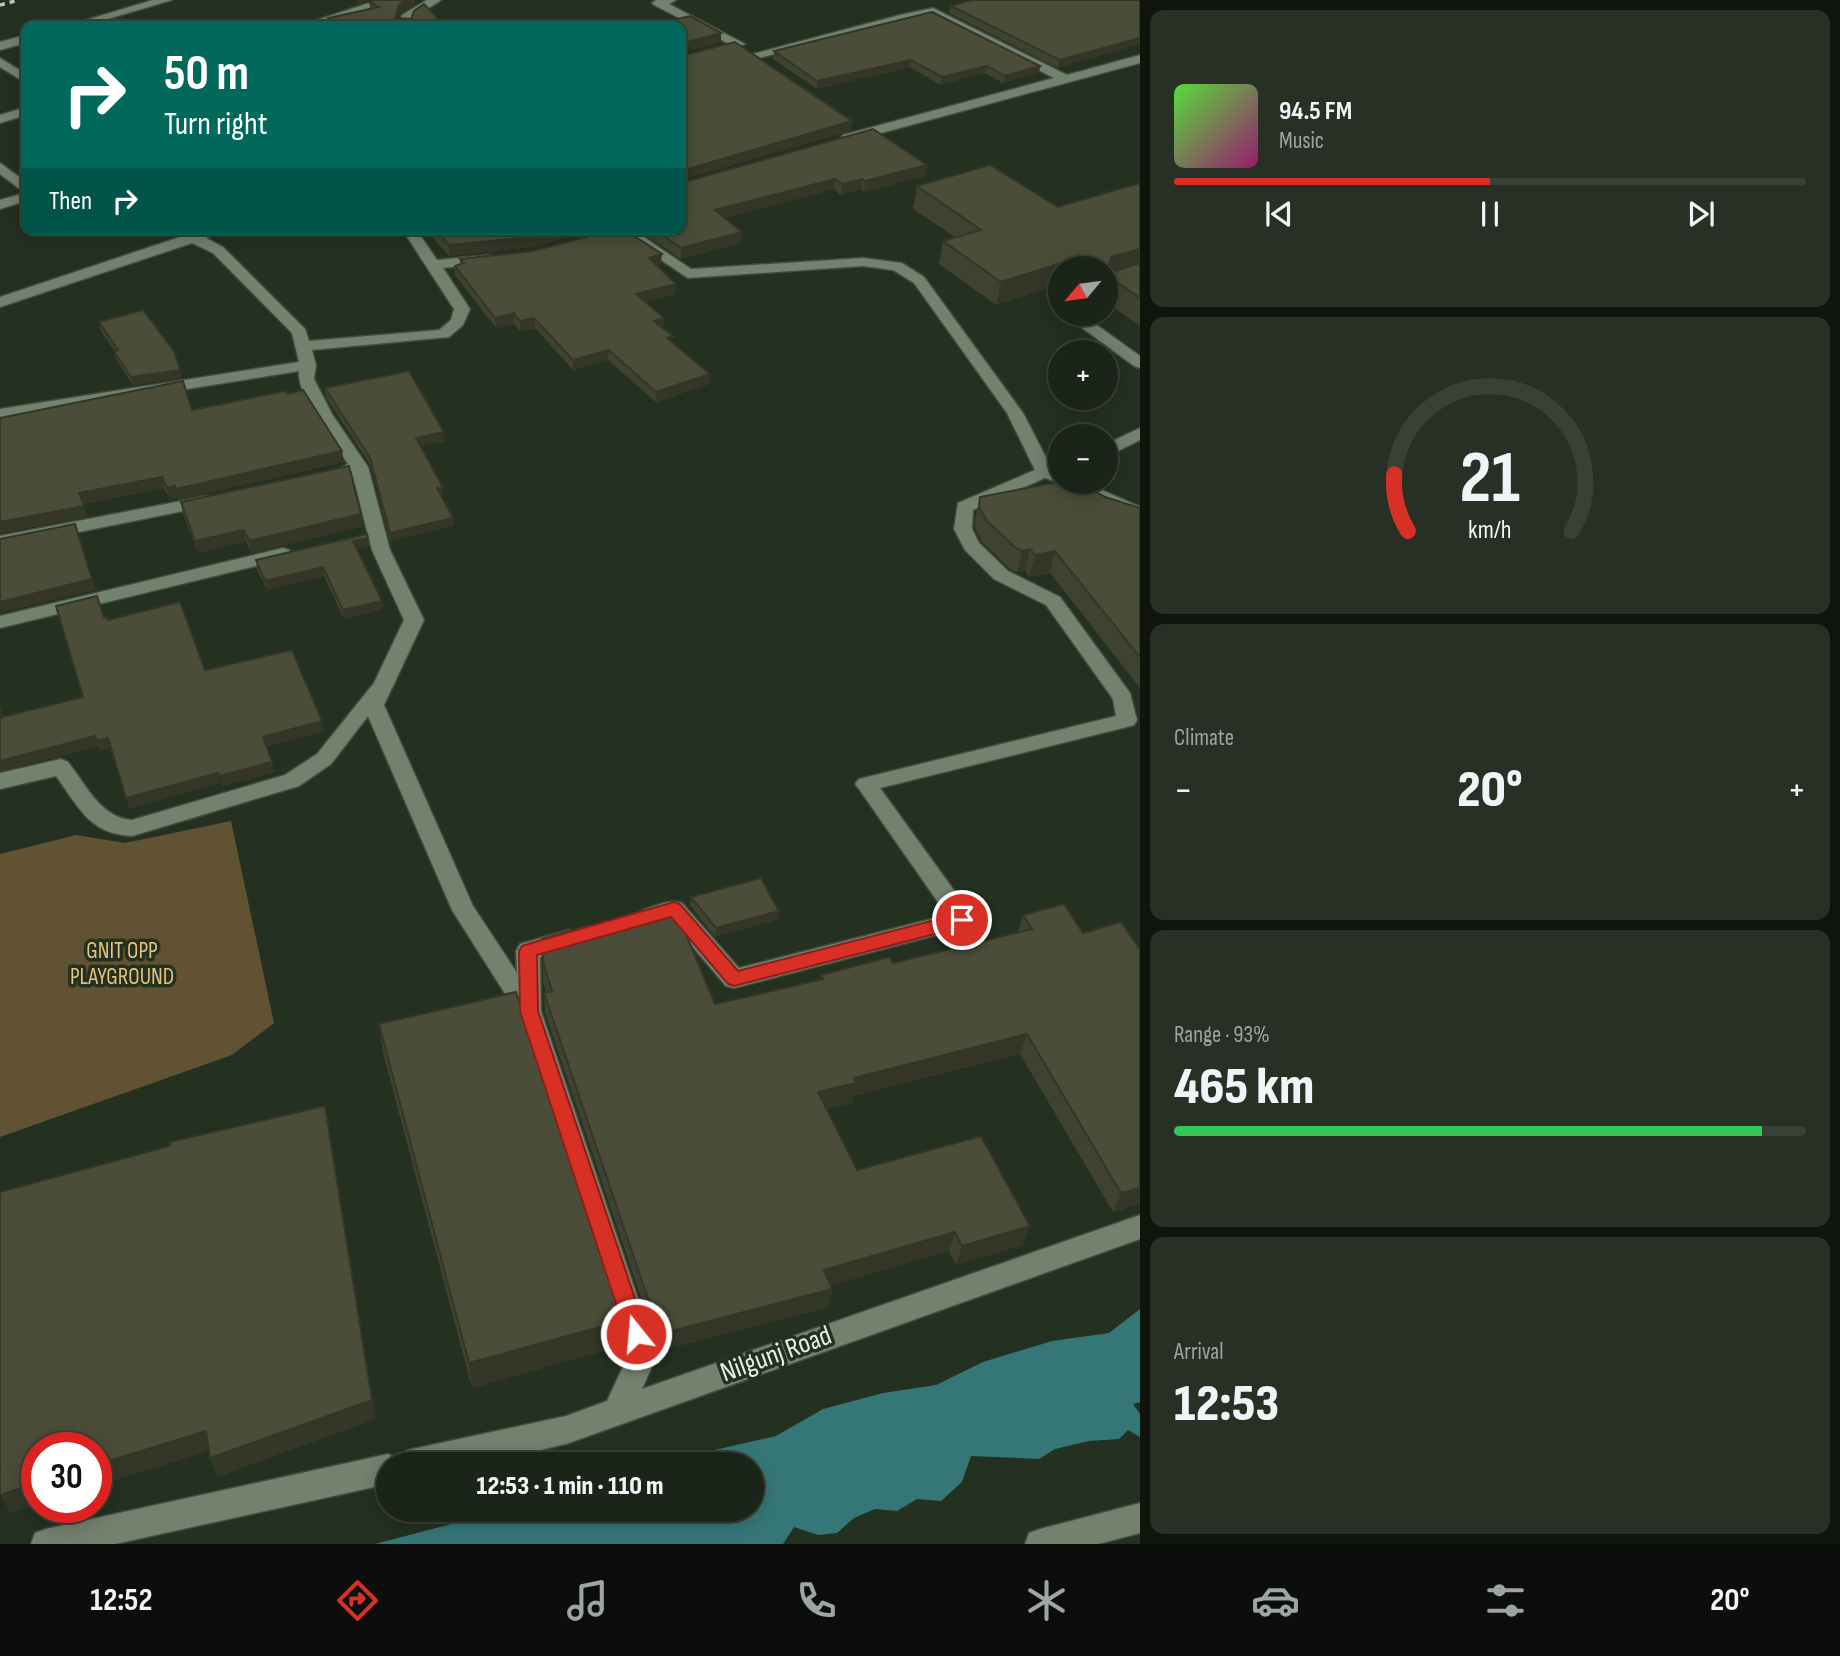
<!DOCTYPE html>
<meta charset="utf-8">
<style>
body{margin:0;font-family:"Sofia Sans Condensed",sans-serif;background:#283025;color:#f1f3f6;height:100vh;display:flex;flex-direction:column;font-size:26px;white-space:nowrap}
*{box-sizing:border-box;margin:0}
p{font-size:23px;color:#a0a4a2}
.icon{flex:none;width:38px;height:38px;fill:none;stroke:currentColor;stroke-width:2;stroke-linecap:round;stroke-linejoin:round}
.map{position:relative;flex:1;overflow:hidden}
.drawer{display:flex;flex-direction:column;gap:10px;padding:10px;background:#0f140d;width:700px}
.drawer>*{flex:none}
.banner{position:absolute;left:21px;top:21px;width:665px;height:214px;border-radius:14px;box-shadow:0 4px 18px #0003,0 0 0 2px #394137;background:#00695c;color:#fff;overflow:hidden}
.needle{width:46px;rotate:241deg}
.tools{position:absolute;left:1048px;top:256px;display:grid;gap:14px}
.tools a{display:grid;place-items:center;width:70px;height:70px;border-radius:50%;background:#1b2418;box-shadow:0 4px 18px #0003,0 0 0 2px #394137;font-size:35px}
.speed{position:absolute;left:21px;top:1432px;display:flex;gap:14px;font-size:35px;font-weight:700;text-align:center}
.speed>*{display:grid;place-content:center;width:91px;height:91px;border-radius:50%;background:#1b2418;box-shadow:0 4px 18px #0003,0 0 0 2px #394137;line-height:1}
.speed .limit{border:10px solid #d22;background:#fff;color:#111}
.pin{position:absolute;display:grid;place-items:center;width:60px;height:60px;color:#fff;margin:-30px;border:4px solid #fff;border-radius:50%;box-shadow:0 2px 7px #0007}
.me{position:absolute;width:77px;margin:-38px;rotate:343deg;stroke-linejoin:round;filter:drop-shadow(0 0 5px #0008)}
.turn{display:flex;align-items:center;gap:24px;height:147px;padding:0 28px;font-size:32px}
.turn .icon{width:91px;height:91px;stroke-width:2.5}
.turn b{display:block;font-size:49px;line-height:60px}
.then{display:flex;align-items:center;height:66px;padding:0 28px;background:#0003;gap:14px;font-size:26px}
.big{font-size:52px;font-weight:800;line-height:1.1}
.drawer .tile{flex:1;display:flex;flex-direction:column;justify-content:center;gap:10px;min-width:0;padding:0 24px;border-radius:14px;background:#283025}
.drawer .dial{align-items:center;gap:0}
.dial svg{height:182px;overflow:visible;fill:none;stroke:#394137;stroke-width:7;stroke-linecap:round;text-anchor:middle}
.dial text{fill:#f1f3f6;stroke:none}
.song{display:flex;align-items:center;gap:21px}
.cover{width:84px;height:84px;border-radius:10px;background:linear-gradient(135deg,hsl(110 70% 55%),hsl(320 70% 35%))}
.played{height:7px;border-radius:4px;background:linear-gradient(90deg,#d93025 50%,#394137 50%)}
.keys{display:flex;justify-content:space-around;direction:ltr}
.heat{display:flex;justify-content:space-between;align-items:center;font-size:38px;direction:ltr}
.charge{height:10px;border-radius:5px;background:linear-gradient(90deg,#34c759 93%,#394137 0)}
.trip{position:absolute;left:376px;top:1452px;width:388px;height:70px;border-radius:35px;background:#1b2418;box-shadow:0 4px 18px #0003,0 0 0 2px #394137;font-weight:800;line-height:70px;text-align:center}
.tabs{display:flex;height:112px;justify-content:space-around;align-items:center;background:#0b0e0a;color:#a0a4a2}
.tabs .icon{width:49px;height:49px}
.tabs .active{color:#d93025}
.tabs b{font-size:32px;color:#f1f3f6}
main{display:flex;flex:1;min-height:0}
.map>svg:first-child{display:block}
.green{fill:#615234}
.water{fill:#357777}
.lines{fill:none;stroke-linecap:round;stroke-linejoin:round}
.minor-casing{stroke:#424c3e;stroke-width:3}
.minor{fill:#73816f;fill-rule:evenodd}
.rail{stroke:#bdc6ba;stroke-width:3.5;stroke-dasharray:5 5;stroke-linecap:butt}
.wall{fill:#404231}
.shaded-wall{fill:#343628}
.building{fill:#4b4d39;stroke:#343628;stroke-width:2}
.route{fill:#d93025;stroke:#8d1f18;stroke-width:2}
.labels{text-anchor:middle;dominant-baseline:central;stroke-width:7;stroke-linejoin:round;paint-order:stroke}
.park-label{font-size:23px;fill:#e6c27c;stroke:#243020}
.near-street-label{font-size:28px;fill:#e8f0e6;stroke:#243020}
</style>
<main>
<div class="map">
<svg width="1140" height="1544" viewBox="0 0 1140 1544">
<rect width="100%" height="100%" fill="#243020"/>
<!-- green -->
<polygon class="green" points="231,821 274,1023 232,1055 0,1137 0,854 76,835 125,843"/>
<!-- water -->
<polygon class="water" points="1140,1309 1140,1402 1133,1404 1140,1414 1140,1437 1128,1430 1119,1439 1089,1441 1055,1449 1039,1459 971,1456 962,1482 941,1501 917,1499 897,1511 875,1509 854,1518 837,1533 818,1535 794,1527 783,1544 375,1544 505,1510 752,1510 752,1465 648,1465 776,1436 823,1409 883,1393 936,1385 983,1362 1052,1341 1109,1333"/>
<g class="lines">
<!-- minor casing -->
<g class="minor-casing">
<g id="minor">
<polygon points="153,0 172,0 84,26 66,26"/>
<polygon points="378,0 396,0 317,26 299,26"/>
<polygon points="427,0 441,0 412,19 410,26 398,26 402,15"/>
<polygon points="656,0 676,0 669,4 745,44 735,47 654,5 652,3"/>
<polygon points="933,8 1067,75 1140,55 1140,63 848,142 841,138 843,135 1054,78 931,16 755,59 749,55 900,15"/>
<polygon points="26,35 26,43 0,50 0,42"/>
<polygon points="0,58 26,74 26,83 0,67"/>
<polygon points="26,107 26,115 0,123 0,115"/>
<polygon points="0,163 26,182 26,201 0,209 0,200 25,193 0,174"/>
<path d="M204,229H226L206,238L223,247L305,329L309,341L439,330L451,320L454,309L402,229H416L437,260L489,255L496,259L489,263L443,268L470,309L463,325L449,337L312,350L316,365L314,379L332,414L368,467L390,550L424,620L384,705L473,906L517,973L516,951L520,944L569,930L577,933L581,939L577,945L540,957L541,1011L657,1355L642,1389L1140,1215V1239L566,1444L475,1465H388V1484L115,1544H31L35,1533L46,1529L388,1454L396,1458L408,1450L566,1416L607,1401L629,1354L518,1014L452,910L368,716L331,764L299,786L132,836C89,834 79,807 56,776L0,789V773L61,759L68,762C86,785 101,818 132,820L285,775L317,754L374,683L404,620L372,550L352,473H342L339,469L348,464C335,444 296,394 299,371L0,419V409L299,362L292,333L213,253L192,243L0,307V297Z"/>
<path d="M615,229H632L691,269L863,258L902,263L924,277L1023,413L1052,469L1060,472V481H1066L1060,483L1045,478L973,510L972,529L979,543L1008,571L1060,597L1130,693L1137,720L1134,725L1127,727L880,788L971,914L974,920L971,926L734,988L726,986L669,919L651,925L643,922L640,916L643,910C656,906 669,899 682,903L739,968L947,915L859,789L855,784L859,779L1116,716L1113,699L1046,605L994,579L965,550L954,529L958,503L1035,470L1007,413L914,283L893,270L863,266L688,278Z"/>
<polygon points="1062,313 1080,313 1140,356 1140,368 1134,366"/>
<polygon points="1140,428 1140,440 1116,452 1112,460 1106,461 1106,444"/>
<polygon points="1070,481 1082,481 1140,507 1140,519 1070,489 1067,485"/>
<polygon points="207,496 213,497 216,501 213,505 0,548 0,536"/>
<polygon points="283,548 289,550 292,554 289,558 0,628 0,616"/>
<polygon points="1140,1503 1140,1533 1098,1544 1025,1544 1029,1533 1040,1529"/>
</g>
</g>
<!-- minor -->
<use href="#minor" class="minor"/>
<!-- rail -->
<polyline class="rail" points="0,5 19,0"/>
</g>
<!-- wall -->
<g class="wall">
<polygon points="375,0 415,0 415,4 400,14 398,18 445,26 328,20 328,18 370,9 369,2"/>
<polygon points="1140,0 1058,68 949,13 951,6"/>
<polygon points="774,51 1040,66 1039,73 1003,83 985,73 940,85 910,67 817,89 773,59"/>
<polygon points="927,165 925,176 864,192 861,189 841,195 834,189 725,218 741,243 681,259 636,229 681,229 681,183"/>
<polygon points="1140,183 1140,326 1106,302 1106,268 1060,268 996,305 939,264 943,241 955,237 913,209 917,186 1058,207"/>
<polygon points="425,229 598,229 532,247 449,256"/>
<polygon points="460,259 661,264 657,265 676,284 675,294 645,302 664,318 663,328 672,342 710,374 709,384 656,402 608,360 573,370 535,328 520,331 514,324 496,328 455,275 455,266 460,264"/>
<polygon points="99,322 180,370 181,378 133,385 116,359 115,351 100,330"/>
<polygon points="325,388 445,441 420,446 443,495 441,496 453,518 453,526 390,541 371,466 326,397"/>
<polygon points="287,394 344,462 178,500 177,497 170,499 164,488 83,504 87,517 0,533 0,418 192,410"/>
<polygon points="980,497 1105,497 1140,508 1140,688 1050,573 1029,577 1025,571 1017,572 1010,569 982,542 975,528 975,519"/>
<polygon points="181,502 363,526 251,553 246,541 198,553 183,514"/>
<polygon points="368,538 369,546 357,549 383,609 344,619 324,576 267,590 257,569 256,560"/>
<polygon points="691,897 779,911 778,919 715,937 690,905"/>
<polygon points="1023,915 1140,950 1140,1204 1113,1212 1020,1054 853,1096 852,1103 826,1109 857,1170 1023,1245 956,1265 949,1251 831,1285 832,1289 828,1307 659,1351 545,1013 544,993 546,993 543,982 542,939 715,1004 820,980 821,975 893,963 1018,932"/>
<polygon points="379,1024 623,1345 472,1388 383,1053"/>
</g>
<!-- shaded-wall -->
<g class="shaded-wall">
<polygon points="357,0 370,0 357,4"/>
<polygon points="406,0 415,0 415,4 400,14 396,26 395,18 399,5"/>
<polygon points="721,33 721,42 681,53 681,44"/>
<polygon points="1140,38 1140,45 1058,68 1060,60"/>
<polygon points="911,60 910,67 817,89 817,81"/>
<polygon points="987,66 985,73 940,85 942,77"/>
<polygon points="1040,66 1039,73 1003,83 1005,76"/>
<polygon points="852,121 851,131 681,180 681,170"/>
<polygon points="927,165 925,176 864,192 865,181"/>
<polygon points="835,179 834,189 714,221 715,210"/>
<polygon points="862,179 861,189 841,195 842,184"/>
<polygon points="559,229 598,229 532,247 449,256 449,245"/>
<polygon points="742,232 741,243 681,259 681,248"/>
<polygon points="1140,249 1140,268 1107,276 1111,257"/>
<polygon points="662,254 661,264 649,267 649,258"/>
<polygon points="1079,257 1077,268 1060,268 1060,285 996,305 1001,282"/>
<polygon points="676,284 675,294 636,304 636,294"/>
<polygon points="514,313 514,324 496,328 495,318"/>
<polygon points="534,318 535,328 520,331 520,321"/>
<polygon points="664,318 663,328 654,321"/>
<polygon points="609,350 608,360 573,370 573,360"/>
<polygon points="180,370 181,378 133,385 131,377"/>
<polygon points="710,374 709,384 656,402 656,392"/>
<polygon points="444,432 445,441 417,447 416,438"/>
<polygon points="342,451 344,462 178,500 176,489"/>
<polygon points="162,477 164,488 82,504 79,493"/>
<polygon points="175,486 177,497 170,499 167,488"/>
<polygon points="443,487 443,495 437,497 437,488"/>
<polygon points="84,506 87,517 0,533 0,522"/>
<polygon points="361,514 363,526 251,553 249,541"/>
<polygon points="453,518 453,526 390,541 390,533"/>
<polygon points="244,530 246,541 198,553 195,541"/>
<polygon points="368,538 369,546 354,550 353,541"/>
<polygon points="1030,549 1025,571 1017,572 1022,551"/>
<polygon points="1055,551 1050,573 1029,577 1035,555"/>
<polygon points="323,567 324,576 267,590 265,581"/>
<polygon points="92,579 95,590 0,613 0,602"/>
<polygon points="382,601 383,609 344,619 343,610"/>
<polygon points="322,721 324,732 265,747 263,737"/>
<polygon points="95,736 108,738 111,748 100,751 98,747 0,772 0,761"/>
<polygon points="272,762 274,773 222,787 219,776"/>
<polygon points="218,773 220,783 129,809 126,798"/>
<polygon points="779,911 778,919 715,937 716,928"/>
<polygon points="1027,1034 1020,1054 853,1096 852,1103 814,1112 818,1092 854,1078"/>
<polygon points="325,1106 376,1419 217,1477 210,1458"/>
<polygon points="1140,1188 1140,1204 1113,1212 1121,1193"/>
<polygon points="1030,1226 1023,1245 956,1265 962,1246"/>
<polygon points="955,1232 949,1251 820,1289 824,1270"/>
<polygon points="832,1289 828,1307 659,1351 660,1334"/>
<polygon points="625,1320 623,1345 472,1388 469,1363"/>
<polygon points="206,1431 213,1450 96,1486 96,1465"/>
<polygon points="37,1483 37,1505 11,1513 0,1495"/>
</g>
<!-- building -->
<g class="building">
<polygon points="375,0 406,0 399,5 395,18 411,19 414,11 424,4 445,26 305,26 330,20 328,18 379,7 369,2"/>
<polygon points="972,0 1140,0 1140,38 1060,60 951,6"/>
<polygon points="932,12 1040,66 1005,76 987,66 942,77 911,60 817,81 774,51"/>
<polygon points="690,16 721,33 681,44 681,26 648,26"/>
<polygon points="735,42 852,121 681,171 681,56"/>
<polygon points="873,129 927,165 865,181 862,179 842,184 835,179 715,210 742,232 681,248 653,229 681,229 681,183"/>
<polygon points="990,165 1058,207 1140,183 1140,249 1111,257 1109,270 1113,272 1140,263 1140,298 1106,275 1106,268 1095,268 1079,257 1001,282 943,241 981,230 917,186"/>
<polygon points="434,229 559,229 531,237 449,245"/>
<polygon points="616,229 623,229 662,254 649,258 676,284 636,294 664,318 654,321 673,336 667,338 710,374 656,392 609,350 573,360 534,318 520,321 514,313 495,318 455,266 464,263 460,259 533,251"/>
<polygon points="143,310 174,351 180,370 131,377 114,351 118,350 99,322"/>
<polygon points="409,371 444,432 416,438 443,487 437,488 453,518 390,533 370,458 325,388"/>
<polygon points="183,381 192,410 285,391 287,394 303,390 342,451 176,489 175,486 167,488 162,477 79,493 84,506 0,522 0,418"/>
<polygon points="349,466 361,514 249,541 244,530 195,541 181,502"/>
<polygon points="1063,481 1077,481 1105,497 1140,508 1140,657 1055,551 1035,555 1030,549 1022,551 1015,547 987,521 979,507 980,497"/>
<polygon points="75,524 92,579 0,602 0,539"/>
<polygon points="367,534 368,538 353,541 382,601 343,610 323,567 265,581 256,560"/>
<polygon points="97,596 104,618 108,617 108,620 180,602 205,670 292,650 322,721 263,737 272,762 219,776 218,773 126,798 108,738 97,741 95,736 0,761 0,707 2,717 83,697 56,606"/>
<polygon points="761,878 779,911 716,928 691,897"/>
<polygon points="1064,904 1083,933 1121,922 1140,950 1140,1188 1121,1193 1027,1034 854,1078 856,1083 818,1092 857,1170 981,1136 1030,1226 962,1246 955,1232 824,1270 832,1289 660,1334 544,993 552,991 543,962 542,939 583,927 675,908 715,1004 823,979 821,975 889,957 893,963 1032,929 1023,915"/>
<polygon points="516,992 625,1320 469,1363 379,1024"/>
<polygon points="325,1106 372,1400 210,1458 206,1431 96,1465 96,1447 37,1447 37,1483 0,1495 0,1192 170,1146 170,1142"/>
</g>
<!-- route -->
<polygon class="route" points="674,902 680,904 738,971 962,913 969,915 971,920 969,925 962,927 734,986 728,984 671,917 537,955 538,1011 647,1334 644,1341 636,1344 629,1341 626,1334 520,1011 519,951 522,946 528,944"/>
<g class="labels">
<!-- park labels -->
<g class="park-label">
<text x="122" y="951">GNIT OPP<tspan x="122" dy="26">PLAYGROUND</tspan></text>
</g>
<!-- near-street labels -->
<g class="near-street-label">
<text transform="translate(776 1354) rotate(-20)">Nilgunj Road</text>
</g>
</g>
</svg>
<div class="tools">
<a><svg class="needle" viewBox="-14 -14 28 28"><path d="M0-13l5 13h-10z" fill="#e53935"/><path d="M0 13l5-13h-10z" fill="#a0a4a2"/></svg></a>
<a>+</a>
<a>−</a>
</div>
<div class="speed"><div class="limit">30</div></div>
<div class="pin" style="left:962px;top:920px;background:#d93025"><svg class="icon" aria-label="arrive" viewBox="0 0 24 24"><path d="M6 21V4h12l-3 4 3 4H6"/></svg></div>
<svg class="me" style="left:636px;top:1334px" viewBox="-20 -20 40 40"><circle r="17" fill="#d93025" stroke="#fff" stroke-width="3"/><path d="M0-11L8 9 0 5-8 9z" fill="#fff"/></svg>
<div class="trip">12:53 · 1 min · 110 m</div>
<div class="banner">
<div class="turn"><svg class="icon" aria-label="right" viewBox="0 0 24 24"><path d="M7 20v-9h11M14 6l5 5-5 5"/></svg><div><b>50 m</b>Turn right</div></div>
<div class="then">Then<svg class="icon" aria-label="right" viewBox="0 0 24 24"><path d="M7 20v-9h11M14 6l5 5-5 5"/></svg></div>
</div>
</div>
<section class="drawer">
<div class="tile">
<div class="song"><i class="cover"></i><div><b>94.5 FM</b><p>Music</p></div></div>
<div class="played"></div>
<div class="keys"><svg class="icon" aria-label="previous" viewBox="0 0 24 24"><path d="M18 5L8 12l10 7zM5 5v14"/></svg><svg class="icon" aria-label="pause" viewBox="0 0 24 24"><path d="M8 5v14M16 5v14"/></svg><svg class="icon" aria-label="next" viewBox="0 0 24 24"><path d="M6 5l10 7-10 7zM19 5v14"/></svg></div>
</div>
<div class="tile dial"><svg viewBox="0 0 100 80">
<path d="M14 69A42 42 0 1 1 86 69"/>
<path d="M14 69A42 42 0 0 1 8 44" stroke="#d93025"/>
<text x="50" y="56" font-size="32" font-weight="700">21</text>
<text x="50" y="72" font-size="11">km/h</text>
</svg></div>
<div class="tile"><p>Climate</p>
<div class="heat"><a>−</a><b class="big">20°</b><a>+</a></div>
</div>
<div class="tile"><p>Range · 93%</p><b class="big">465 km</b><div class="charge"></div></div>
<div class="tile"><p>Arrival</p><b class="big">12:53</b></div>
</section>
</main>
<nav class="tabs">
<b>12:52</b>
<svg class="icon active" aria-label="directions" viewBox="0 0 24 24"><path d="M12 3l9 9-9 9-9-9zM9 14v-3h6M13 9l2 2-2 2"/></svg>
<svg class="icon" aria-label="music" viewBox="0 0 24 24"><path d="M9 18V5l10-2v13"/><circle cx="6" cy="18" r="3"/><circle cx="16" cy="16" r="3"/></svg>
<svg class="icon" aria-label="phone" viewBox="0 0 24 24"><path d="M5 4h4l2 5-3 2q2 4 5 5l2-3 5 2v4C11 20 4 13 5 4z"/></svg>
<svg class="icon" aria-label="climate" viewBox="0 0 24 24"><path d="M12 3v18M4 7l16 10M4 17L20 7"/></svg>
<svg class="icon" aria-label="car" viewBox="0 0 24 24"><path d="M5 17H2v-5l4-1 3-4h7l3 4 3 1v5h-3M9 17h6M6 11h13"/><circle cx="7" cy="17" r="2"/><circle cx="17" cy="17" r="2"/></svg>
<svg class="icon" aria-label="filters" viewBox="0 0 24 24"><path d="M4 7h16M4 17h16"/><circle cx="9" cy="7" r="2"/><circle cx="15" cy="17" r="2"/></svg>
<b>20°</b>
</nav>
